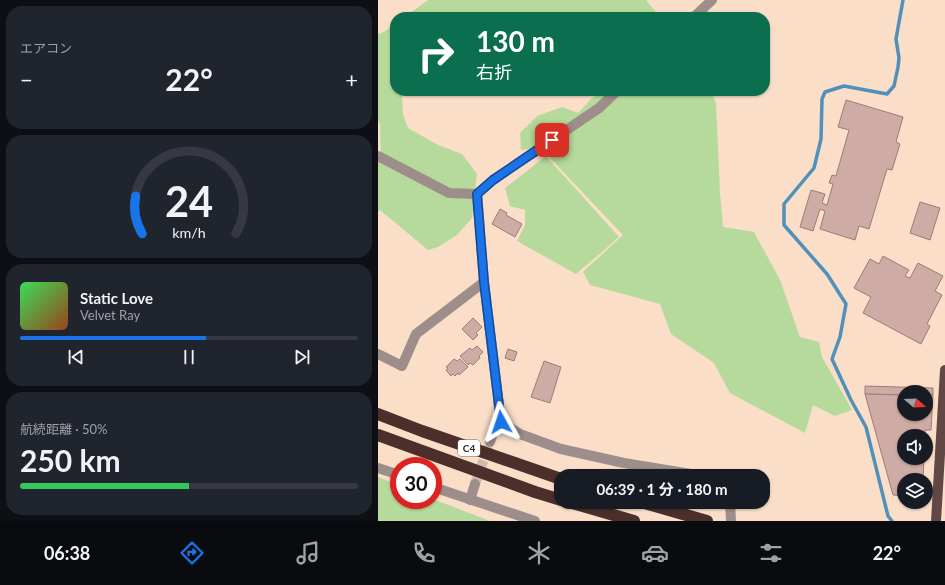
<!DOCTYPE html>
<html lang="ja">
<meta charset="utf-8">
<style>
body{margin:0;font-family:Lato,"Noto Sans JP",sans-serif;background:#20242c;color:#f1f3f6;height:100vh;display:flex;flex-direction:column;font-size:15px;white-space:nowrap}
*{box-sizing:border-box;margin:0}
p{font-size:13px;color:#9ea1a6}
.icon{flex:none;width:22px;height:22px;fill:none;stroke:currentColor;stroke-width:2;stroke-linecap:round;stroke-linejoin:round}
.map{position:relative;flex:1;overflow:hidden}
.sheet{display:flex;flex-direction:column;gap:6px;padding:6px;background:#0d0f14;width:378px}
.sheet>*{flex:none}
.banner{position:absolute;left:12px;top:12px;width:380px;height:84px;border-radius:16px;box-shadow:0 1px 3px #0004;background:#0b6e4f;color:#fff;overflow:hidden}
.needle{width:26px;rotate:109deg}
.tools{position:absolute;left:519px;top:385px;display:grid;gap:8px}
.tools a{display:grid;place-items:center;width:36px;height:36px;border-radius:50%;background:#171b24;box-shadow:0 1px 3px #0004;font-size:20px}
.speed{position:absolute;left:12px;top:457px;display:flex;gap:8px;font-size:20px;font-weight:700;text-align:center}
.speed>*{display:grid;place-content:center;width:52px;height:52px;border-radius:50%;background:#171b24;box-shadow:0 1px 3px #0004;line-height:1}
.speed .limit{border:6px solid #d22;background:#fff;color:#111}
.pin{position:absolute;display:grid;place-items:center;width:34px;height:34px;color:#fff;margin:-17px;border-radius:8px;box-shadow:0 2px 6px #0006}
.me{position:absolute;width:44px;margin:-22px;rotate:355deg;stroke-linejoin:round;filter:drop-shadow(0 0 3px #0008)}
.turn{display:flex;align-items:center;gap:14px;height:84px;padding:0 20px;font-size:18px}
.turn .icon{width:52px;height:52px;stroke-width:2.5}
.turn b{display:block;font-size:28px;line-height:34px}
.big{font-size:30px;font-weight:700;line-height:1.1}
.sheet .tile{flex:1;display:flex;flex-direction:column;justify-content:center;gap:6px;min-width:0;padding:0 14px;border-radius:16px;background:#20242c}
.sheet .dial{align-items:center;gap:0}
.dial svg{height:104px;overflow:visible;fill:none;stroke:#363941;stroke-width:7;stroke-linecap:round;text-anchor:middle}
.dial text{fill:#f1f3f6;stroke:none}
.song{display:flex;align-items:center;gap:12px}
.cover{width:48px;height:48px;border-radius:6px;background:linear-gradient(135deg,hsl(130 70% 55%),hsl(20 70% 35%))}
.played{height:4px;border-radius:2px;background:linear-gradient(90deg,#1a73e8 55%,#363941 55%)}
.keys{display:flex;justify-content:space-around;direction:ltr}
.heat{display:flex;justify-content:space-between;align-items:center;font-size:22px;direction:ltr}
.charge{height:6px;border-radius:3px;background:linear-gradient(90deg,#34c759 50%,#363941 0)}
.trip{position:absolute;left:176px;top:469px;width:216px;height:40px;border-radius:16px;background:#171b24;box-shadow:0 1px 3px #0004;font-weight:700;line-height:40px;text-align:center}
.tabs{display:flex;height:64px;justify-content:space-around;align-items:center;background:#090b0e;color:#9ea1a6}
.tabs .icon{width:28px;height:28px}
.tabs .on{color:#1a73e8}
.tabs b{font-size:18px;color:#f1f3f6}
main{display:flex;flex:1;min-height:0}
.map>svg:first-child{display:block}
.green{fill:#b5da9c}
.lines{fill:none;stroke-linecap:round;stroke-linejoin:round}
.stream{stroke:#5190bb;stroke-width:3.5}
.building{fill:#ceaba4;stroke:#9e7c76}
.minor-tunnel{stroke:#d2baa6;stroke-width:10;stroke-dasharray:10 5;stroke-linecap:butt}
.minor{stroke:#9d8d8b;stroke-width:10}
.major{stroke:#614844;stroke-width:10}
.highway{stroke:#4c2f2b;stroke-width:12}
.route-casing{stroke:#114b97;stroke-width:10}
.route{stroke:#1a73e8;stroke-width:7}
.labels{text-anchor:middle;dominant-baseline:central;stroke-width:3.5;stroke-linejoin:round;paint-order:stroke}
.shield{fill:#fff;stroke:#706963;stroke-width:1}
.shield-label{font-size:10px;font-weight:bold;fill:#332920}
</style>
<main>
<section class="sheet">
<div class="tile"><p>エアコン</p>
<div class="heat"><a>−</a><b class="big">22°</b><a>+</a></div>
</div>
<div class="tile dial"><svg viewBox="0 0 100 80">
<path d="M14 69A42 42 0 1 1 86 69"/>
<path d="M14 69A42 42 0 0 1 9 40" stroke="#1a73e8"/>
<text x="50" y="56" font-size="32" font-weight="700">24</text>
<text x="50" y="72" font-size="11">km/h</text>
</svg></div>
<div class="tile">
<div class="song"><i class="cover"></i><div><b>Static Love</b><p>Velvet Ray</p></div></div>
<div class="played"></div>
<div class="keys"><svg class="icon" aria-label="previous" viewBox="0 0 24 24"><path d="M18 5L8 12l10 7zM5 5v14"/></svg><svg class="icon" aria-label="pause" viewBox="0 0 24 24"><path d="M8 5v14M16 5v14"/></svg><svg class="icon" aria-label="next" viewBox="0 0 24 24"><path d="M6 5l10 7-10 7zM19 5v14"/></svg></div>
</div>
<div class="tile"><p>航続距離 · 50%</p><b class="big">250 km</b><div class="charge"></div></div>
</section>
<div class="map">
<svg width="567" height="521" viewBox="0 0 567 521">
<rect width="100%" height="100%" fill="#fadec8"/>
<!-- green -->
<g class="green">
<polygon points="50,0 268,0 282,17 27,17"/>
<polygon points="17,24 17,91 26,91 24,95 25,114 30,128 60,145 84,154 99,174 94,218 79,235 60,247 50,250 2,210 0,212 0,162 3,161 2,124 0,120 0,34 6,32"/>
<polygon points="225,91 333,91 338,103 342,193 345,227 376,232 402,280 422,337 441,342 444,357 474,410 457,416 435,405 427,433 352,393 336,363 293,334 282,304 212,285 205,272 245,235 173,159 165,148 143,150 142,133 159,116 184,107 200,113 213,99"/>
<polygon points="168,156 241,237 198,274 139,241 147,225 147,210 132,206 127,188"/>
<polygon points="0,477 21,485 21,500 55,499 112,521 0,521"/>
</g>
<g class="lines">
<!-- stream -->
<polyline class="stream" points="514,521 510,516 488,427 473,400 454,359 462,337 468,304 449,274 406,225 406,204 436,168 443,139 444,99 447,92 466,86 509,94 516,86 520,67 521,58 518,39 525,0"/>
</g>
<!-- building -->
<g class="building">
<polygon points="468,100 525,117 518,142 522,144 514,170 509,169 491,229 481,226 477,240 442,229 447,211 442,209 435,231 422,227 433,190 447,194 444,203 449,205 455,184 451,183 454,175 458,176 471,130 460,127"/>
<polygon points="542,202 562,208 552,240 532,233"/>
<polygon points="122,209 129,213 128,215 144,224 137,237 114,224"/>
<polygon points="505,256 531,270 527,276 532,278 540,263 565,276 557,291 564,295 549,324 552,326 543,344 485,313 493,297 476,288 492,259 501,264"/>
<polygon points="95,318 104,327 98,333 100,335 95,340 84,329"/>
<polygon points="99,346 105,352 101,356 102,358 95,365 92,363 90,365 82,356 92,348 94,350"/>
<polygon points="130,349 139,352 136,361 127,358"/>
<polygon points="76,359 79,361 82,359 90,367 81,375 80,373 77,376 75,374 73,376 68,370 70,368 68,367"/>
<polygon points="166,361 183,367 172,403 153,397"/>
<polygon points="487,386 555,388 555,395 548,395 548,392 526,392 526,395 487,394"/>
<polygon points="487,394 526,395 526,414 548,414 548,395 555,395 553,430 547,430 547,436 526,436 526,458 546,458 545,480 526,480 526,496 515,495"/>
</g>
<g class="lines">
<!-- minor-tunnel -->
<polyline class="minor-tunnel" points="97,484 112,442"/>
<!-- minor -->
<g class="minor">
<polyline points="316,17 334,0"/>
<polyline points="0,156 71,193 99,194 115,180 221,108 239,91"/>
<polyline points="99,194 106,282 123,422 142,434 183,449 246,463 325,476"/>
<polyline points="0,354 24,366 38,334 106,282"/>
<polyline points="112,442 115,433 123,422"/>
<polyline points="0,468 21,475"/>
<polyline points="55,487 157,521"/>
<polyline points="92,500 97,484"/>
<polyline points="352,502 353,521"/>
</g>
<!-- major -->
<polyline class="major" points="558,521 567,370"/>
<!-- highway -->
<g class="highway">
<polyline points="0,414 44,431 183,479"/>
<polyline points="0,435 157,492 183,500"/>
<polyline points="191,502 256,521"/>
<polyline points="263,502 329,521"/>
</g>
</g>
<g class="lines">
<!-- route casing -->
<g class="route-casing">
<polyline id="route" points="123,422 106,282 99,194 115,180 174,140"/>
</g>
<!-- route -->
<use href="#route" class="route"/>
</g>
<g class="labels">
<!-- shield labels -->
<rect class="shield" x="80" y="440" width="22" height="16" rx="3"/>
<g class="shield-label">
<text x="91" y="448">C4</text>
</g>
</g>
</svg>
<div class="tools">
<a><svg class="needle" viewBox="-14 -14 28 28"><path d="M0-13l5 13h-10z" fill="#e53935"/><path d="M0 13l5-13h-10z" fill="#9ea1a6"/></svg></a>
<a><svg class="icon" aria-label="sound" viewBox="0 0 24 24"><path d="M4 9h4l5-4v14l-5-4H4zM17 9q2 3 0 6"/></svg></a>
<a><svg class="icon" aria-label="layers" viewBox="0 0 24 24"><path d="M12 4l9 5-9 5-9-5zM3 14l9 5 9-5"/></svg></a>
</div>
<div class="speed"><div class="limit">30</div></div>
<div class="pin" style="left:174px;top:140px;background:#d93025"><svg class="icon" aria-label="arrive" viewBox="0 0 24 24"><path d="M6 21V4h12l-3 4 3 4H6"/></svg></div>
<svg class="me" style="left:123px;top:422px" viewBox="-20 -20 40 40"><path d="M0-17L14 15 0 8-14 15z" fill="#1a73e8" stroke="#fff" stroke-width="4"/></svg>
<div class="trip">06:39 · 1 分 · 180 m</div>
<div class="banner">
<div class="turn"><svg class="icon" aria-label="right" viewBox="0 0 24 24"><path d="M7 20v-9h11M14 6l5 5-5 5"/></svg><div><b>130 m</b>右折</div></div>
</div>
</div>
</main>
<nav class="tabs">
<b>06:38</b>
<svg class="icon on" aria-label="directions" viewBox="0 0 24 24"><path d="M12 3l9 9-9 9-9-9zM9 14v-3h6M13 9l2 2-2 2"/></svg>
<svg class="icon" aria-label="music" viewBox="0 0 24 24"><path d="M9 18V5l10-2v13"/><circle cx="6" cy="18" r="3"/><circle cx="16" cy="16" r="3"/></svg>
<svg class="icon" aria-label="phone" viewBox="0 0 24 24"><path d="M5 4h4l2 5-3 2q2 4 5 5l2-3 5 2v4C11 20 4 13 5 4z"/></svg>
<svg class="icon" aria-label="climate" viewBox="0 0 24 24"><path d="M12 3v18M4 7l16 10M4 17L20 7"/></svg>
<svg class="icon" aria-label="car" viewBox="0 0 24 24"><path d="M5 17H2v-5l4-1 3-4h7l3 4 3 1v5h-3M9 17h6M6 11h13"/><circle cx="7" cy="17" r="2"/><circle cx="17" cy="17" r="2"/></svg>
<svg class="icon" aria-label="filters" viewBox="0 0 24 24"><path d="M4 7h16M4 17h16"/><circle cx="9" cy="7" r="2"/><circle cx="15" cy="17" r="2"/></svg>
<b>22°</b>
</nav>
